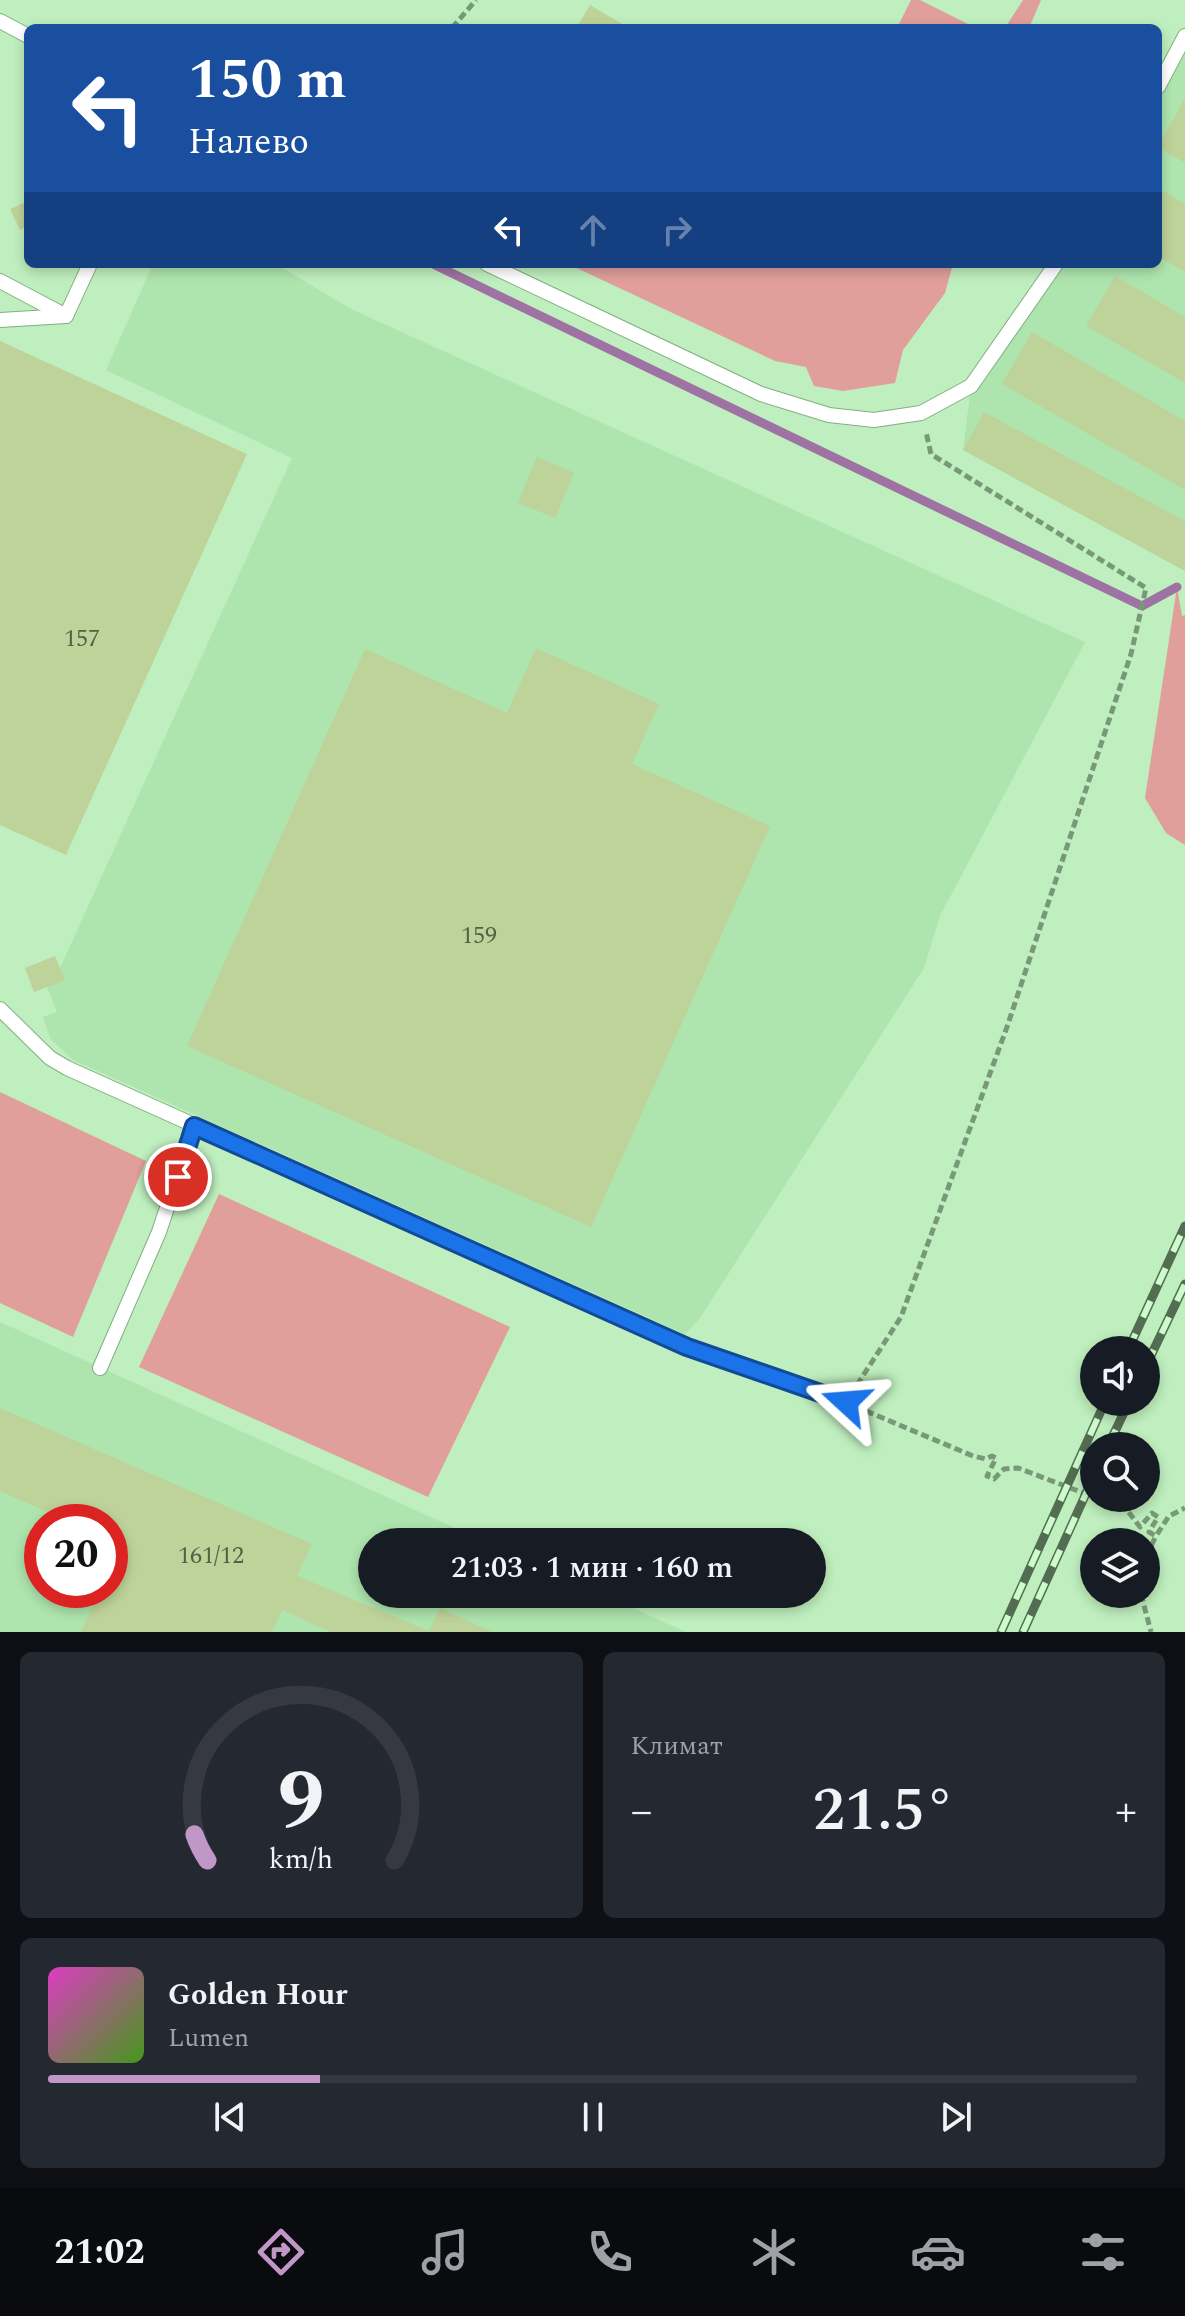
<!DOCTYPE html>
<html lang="ru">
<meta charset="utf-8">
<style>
body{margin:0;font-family:Spectral,serif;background:#242831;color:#f1f3f6;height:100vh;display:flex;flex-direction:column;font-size:30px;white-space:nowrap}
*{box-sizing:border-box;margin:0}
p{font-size:26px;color:#9ea1a6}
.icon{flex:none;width:44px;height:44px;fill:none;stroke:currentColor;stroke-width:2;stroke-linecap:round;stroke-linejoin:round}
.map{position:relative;height:1632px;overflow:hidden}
.sheet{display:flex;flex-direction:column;gap:20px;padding:20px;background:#0d0f14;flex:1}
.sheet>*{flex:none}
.top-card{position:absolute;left:24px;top:24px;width:1138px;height:244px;border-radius:12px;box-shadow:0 4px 12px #0003;background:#1a4fa0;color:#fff;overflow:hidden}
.buttons{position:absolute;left:1080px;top:1336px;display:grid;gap:16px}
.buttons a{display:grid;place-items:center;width:80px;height:80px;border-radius:50%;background:#171b24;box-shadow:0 4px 12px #0003;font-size:40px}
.speed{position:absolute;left:24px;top:1504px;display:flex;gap:16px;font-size:40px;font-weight:700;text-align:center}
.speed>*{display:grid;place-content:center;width:104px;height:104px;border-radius:50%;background:#171b24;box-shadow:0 4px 12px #0003;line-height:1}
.speed .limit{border:12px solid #d22;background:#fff;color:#111}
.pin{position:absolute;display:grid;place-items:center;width:68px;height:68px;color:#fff;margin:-34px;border:4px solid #fff;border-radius:50%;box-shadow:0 2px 8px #0007}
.me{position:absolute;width:88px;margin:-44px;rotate:289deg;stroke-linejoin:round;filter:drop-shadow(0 0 6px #0008)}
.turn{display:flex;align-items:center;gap:28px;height:168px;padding:0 32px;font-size:36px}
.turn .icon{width:104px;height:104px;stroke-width:2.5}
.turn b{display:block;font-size:56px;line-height:68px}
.lanes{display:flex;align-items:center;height:76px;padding:0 32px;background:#0003;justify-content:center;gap:40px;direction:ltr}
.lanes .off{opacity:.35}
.big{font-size:60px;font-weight:600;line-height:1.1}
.sheet .card{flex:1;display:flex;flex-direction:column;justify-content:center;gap:12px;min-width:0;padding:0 28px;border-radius:12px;background:#242831}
.sheet .dial{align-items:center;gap:0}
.dial svg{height:208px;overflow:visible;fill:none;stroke:#363941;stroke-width:7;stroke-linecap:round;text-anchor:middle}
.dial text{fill:#f1f3f6;stroke:none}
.song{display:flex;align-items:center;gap:24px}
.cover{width:96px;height:96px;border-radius:12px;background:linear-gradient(135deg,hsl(310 70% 55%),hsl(100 70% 35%))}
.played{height:8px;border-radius:4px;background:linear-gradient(90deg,#c197c8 25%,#363941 25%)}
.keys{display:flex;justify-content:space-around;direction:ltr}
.heat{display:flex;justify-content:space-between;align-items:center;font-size:44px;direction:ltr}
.sheet .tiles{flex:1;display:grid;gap:20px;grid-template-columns:1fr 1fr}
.card:last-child{grid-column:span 2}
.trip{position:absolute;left:358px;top:1528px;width:468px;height:80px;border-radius:40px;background:#171b24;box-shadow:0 4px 12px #0003;font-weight:600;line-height:80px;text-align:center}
.menu{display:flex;height:128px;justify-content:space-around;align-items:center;background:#090b0e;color:#9ea1a6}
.menu .icon{width:56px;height:56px}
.menu .on{color:#c197c8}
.menu b{font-size:36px;color:#f1f3f6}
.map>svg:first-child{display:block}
.built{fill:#aee4ae;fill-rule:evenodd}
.green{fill:#e09f9a}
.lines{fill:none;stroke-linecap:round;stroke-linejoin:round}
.stream{stroke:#9e72a2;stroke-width:9}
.building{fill:#bed399}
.service-casing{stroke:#82af81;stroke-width:16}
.path{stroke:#797;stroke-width:5;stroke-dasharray:8 4;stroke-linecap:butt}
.service{stroke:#fff;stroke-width:14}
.rail-casing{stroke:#536d52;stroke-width:9}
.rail{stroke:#ccfccb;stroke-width:6;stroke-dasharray:18;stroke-linecap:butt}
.route-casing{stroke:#114b97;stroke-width:20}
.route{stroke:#1a73e8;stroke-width:14}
.labels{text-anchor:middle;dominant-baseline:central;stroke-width:8;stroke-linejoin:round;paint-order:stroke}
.number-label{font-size:24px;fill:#506346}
</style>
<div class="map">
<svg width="1185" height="1632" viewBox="0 0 1185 1632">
<rect width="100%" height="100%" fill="#bfefbe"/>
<!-- built -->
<g class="built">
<polygon points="1185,36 1185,571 963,450 971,386 1056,264 1158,264 1158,87"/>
<polygon points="153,264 276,264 351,309 1085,642 940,916 924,968 700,1318 685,1334 73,1060 50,1038 43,1017 57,1012 47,987 60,968 292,458 106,370"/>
<path d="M0,1322L486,1542H372V1594H602L686,1632H0ZM42,1522H110V1590H42Z"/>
</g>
<!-- green -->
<g class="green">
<polygon points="911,0 920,0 976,28 897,28"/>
<polygon points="1023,0 1041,0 1029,28 1005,28"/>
<polygon points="568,264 953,264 945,293 903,350 895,383 843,391 814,386 806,367 775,361"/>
<polygon points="1177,587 1182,616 1185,615 1185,845 1166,833 1145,798"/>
<polygon points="0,1092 146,1161 73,1337 0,1303"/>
<polygon points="219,1194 510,1327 428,1497 139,1367"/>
</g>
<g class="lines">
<!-- stream -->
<polyline class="stream" points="433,264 1142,606 1177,587"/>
</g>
<!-- building -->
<g class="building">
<polygon points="590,5 629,28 576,28"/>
<polygon points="1185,98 1185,163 1158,147"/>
<polygon points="1158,188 1185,204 1185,272 1158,256"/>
<polygon points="28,201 28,226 20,230 10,209"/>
<polygon points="1115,276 1185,317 1185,383 1086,326"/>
<polygon points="1032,332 1185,421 1185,490 1002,384"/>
<polygon points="0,341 247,454 66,855 0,825"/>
<polygon points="984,412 1185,521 1185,571 963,450"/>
<polygon points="537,457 574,473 555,518 518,503"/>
<polygon points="536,648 659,704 632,764 770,826 591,1227 187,1046 365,649 507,713"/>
<polygon points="55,956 65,980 34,992 25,968"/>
<polygon points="0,1408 312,1544 297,1576 429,1631 440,1608 492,1632 331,1632 282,1610 272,1632 81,1632 100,1590 110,1590 110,1567 120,1545 110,1540 110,1522 70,1522 0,1491"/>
</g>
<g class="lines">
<!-- service casing -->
<g class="service-casing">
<g id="service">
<polyline points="0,21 28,36"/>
<polyline points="1158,87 1185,36"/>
<polyline points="487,264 761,394 829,415 874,420 921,413 971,386 1056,264"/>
<polyline points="0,281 66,316 90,264"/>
<polyline points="0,320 66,316"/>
<polyline points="0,1009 50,1058 67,1068 687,1347 846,1402"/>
<polyline points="100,1368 159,1232 194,1126"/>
</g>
</g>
<!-- path -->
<g class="path">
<polyline points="452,28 476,0"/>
<polyline points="857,1385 901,1317 1007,1027 1131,654 1146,588 931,454 926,432"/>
<polyline points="866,1411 973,1456 986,1459 992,1456 996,1458 987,1476 994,1479 1004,1469 1018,1468 1094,1497"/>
<polyline points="1096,1498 1127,1510 1140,1527 1152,1513 1158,1517 1149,1532 1156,1536 1169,1516 1185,1508"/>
<polyline points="1146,1556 1156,1536"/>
<polyline points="1141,1594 1151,1632"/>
</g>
<!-- service -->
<use href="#service" class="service"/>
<!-- rail casing -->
<g class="rail-casing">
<g id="rail">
<polyline points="1128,1350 1185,1226"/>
<polyline points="1146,1366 1185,1284"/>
<polyline points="1108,1446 1129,1402"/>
<polyline points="1001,1632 1105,1402"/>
<polyline points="1023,1632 1094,1476"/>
</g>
</g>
<!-- rail -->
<use href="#rail" class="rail"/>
</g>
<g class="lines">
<!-- route casing -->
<g class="route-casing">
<polyline id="route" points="178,1177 194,1126 687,1347 846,1402"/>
</g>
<!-- route -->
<use href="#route" class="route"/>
</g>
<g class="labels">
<!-- number labels -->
<g class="number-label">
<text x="82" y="639">157</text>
<text x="479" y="936">159</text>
<text x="211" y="1556">161/12</text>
</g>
</g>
</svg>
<div class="buttons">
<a><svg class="icon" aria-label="sound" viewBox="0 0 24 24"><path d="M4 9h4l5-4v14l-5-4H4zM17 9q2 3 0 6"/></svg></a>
<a><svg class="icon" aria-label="search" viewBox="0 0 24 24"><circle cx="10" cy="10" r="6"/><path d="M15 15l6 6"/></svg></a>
<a><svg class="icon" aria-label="layers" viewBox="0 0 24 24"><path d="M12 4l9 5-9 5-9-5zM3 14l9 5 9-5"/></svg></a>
</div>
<div class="speed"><div class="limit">20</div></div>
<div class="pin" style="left:178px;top:1177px;background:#d93025"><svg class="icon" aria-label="arrive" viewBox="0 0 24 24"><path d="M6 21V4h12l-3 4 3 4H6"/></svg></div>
<svg class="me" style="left:846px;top:1402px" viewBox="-20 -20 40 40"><path d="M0-17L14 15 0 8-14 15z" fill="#1a73e8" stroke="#fff" stroke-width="4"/></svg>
<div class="trip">21:03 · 1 мин · 160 m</div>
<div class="top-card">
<div class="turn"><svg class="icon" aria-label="left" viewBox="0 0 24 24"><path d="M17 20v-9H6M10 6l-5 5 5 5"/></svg><div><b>150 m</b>Налево</div></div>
<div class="lanes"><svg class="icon" aria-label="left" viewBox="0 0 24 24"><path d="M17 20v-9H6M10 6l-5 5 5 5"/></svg><svg class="icon off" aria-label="ahead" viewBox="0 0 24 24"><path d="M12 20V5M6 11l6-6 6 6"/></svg><svg class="icon off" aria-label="right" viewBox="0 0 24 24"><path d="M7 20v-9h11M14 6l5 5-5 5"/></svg></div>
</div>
</div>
<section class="sheet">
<div class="tiles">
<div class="card dial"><svg viewBox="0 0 100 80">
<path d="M14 69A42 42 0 1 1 86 69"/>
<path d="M14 69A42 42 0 0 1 9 59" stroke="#c197c8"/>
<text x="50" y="56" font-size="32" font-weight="700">9</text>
<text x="50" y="72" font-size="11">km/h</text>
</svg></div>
<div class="card"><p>Климат</p>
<div class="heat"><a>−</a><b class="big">21.5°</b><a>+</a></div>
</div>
<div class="card">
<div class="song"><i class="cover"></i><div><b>Golden Hour</b><p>Lumen</p></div></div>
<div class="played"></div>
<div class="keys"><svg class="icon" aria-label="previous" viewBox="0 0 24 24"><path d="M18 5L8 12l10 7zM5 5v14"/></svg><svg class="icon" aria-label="pause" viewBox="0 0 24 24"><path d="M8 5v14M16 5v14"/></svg><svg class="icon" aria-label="next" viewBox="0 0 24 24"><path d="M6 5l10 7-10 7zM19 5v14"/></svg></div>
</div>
</div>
</section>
<nav class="menu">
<b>21:02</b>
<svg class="icon on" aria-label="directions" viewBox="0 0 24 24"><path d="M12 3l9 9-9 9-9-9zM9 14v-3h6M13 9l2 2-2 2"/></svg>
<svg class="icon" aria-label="music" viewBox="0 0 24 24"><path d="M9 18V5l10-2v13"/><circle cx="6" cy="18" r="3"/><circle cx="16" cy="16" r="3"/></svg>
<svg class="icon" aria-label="phone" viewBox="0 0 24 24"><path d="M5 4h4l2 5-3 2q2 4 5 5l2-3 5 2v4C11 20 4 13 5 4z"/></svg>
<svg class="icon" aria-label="climate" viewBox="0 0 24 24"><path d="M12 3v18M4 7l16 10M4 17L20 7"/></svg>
<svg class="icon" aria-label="car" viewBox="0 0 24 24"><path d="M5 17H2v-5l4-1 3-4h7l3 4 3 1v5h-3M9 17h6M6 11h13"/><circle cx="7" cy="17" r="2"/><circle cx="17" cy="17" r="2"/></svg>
<svg class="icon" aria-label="filters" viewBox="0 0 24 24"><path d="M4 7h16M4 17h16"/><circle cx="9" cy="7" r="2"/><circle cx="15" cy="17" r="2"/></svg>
</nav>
